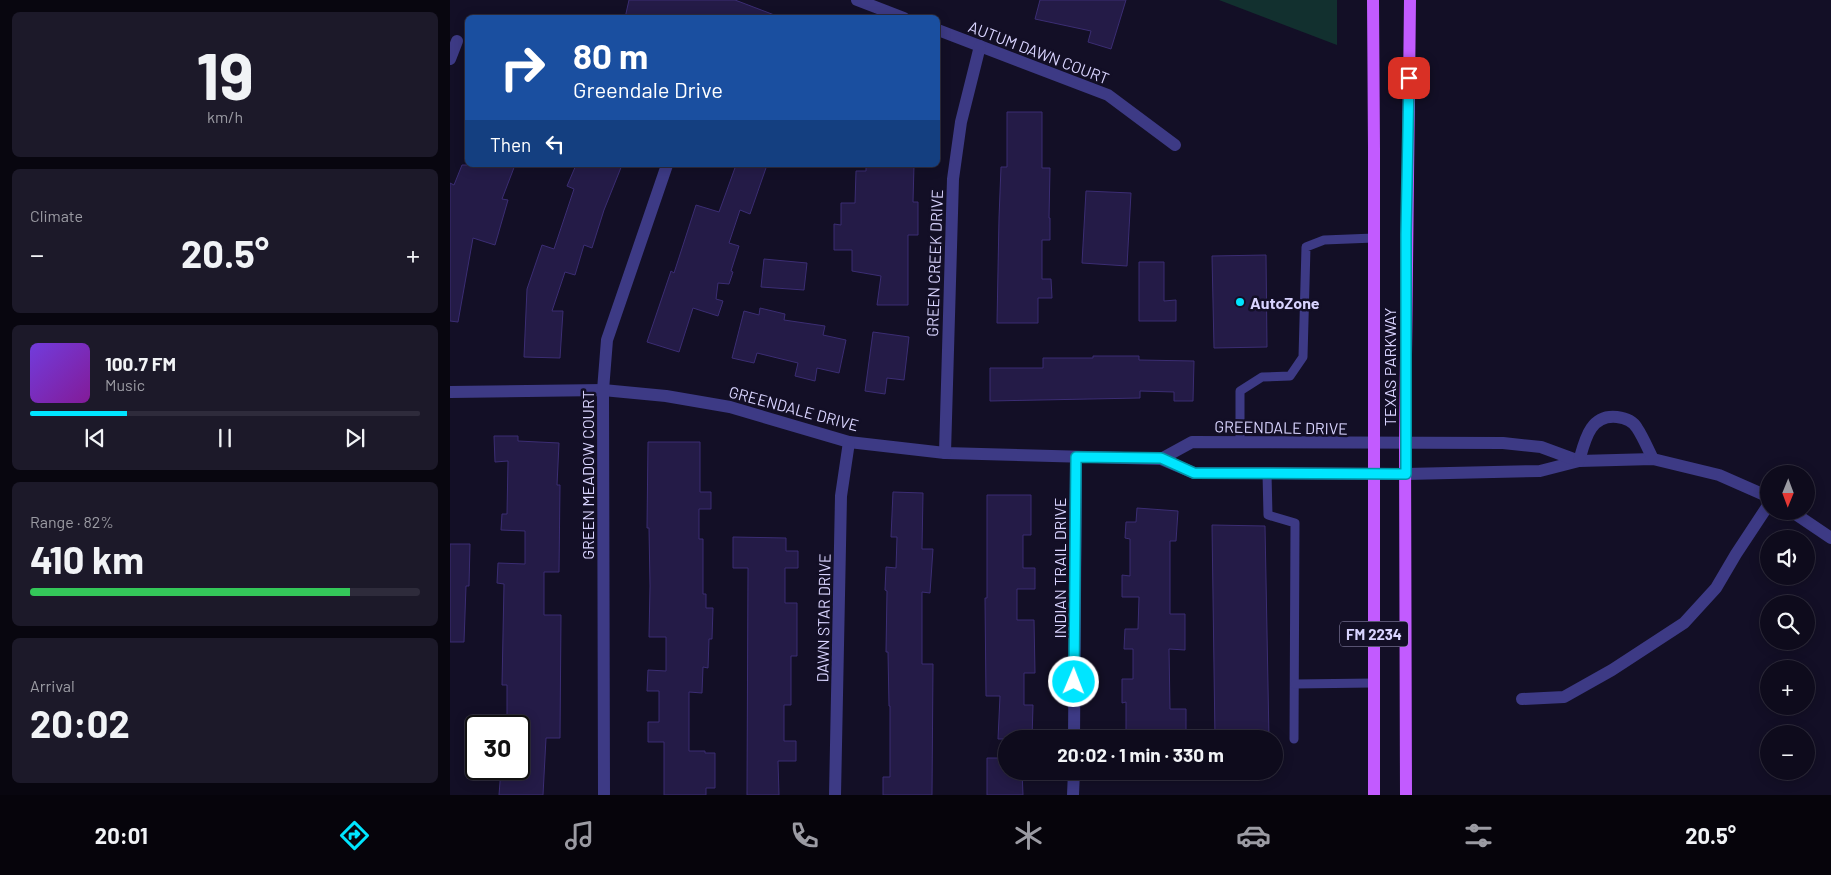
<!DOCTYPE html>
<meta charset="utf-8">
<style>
body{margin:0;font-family:Barlow,sans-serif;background:#1c1929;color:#f1f3f6;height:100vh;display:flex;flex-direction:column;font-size:19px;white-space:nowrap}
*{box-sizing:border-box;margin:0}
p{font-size:16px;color:#9b9ba3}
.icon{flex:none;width:28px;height:28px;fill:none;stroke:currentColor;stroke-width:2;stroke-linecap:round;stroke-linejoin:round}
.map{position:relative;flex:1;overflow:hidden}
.details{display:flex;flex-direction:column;gap:12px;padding:12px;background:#08060f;width:450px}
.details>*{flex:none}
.guide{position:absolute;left:15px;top:15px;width:475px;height:152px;border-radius:8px;box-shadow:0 2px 12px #0003,0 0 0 1px #2e2b3b;background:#1a4fa0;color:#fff;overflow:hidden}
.needle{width:32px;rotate:181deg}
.tools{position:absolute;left:1310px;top:465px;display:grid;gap:10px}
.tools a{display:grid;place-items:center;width:55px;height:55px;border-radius:50%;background:#0e0b1c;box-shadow:0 2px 12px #0003,0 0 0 1px #2e2b3b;font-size:25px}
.speed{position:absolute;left:15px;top:715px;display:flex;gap:10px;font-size:25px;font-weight:700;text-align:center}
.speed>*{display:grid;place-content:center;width:65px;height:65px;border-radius:50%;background:#0e0b1c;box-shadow:0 2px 12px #0003,0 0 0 1px #2e2b3b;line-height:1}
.speed .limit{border:2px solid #111;border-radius:8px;background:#fff;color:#111}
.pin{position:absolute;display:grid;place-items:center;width:42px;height:42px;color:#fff;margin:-21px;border-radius:10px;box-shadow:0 2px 8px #0006}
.me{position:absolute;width:55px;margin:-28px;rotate:1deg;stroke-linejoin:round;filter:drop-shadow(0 0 4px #0008)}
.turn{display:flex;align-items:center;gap:18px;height:105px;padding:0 25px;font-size:22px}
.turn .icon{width:65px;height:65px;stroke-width:2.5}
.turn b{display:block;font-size:35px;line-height:42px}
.then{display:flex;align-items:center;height:48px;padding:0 25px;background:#0003;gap:10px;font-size:19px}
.big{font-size:38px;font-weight:700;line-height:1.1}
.details .widget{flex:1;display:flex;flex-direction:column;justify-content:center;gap:8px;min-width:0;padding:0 18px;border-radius:8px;background:#1c1929}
.details .dial{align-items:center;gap:0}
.dial b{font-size:65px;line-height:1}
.song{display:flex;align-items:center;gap:15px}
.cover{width:60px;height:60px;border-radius:8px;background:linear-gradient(135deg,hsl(260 70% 55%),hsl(290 70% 35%))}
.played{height:5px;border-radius:2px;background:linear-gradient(90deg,#00e5ff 25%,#2e2b3b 25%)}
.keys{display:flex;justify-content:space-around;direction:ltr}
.heat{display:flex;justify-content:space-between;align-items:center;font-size:28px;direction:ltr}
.charge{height:8px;border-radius:4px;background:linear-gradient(90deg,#34c759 82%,#2e2b3b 0)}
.trip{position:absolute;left:548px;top:730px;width:285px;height:50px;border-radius:25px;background:#0e0b1c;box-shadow:0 2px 12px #0003,0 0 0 1px #2e2b3b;font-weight:700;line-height:50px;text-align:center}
.tab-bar{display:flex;height:80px;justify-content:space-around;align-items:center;background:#06040b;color:#9b9ba3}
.tab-bar .icon{width:35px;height:35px}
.tab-bar .on{color:#00e5ff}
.tab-bar b{font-size:22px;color:#f1f3f6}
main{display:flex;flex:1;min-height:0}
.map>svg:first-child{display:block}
.green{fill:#12302f}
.building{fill:#241b47;stroke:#3b2d73}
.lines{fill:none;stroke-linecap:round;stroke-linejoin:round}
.lane{stroke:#3d3a85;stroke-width:9}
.street{stroke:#3d3a85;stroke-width:12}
.primary{stroke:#c25bff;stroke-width:12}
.route-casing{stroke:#0095a6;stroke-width:12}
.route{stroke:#00e5ff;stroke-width:9}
.poi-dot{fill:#00e5ff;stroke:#130f26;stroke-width:2}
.labels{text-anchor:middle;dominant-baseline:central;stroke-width:5;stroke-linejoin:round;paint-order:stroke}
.shield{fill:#130f26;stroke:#9e99be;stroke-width:1}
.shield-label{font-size:15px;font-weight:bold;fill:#d9d4ff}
.street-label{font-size:16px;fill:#d9d4ff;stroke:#130f26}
.poi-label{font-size:16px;font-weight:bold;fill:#d9d4ff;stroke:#130f26;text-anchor:start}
</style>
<main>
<section class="details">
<div class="widget dial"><b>19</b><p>km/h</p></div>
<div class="widget"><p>Climate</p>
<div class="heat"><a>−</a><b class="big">20.5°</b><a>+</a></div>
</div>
<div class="widget">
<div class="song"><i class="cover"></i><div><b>100.7 FM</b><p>Music</p></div></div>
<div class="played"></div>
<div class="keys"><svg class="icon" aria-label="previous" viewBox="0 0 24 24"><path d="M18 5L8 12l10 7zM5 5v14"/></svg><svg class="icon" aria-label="pause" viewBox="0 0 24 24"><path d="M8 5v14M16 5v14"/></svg><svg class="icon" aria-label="next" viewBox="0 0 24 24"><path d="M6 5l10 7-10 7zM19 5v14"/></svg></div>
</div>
<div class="widget"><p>Range · 82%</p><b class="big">410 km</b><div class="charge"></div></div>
<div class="widget"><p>Arrival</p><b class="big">20:02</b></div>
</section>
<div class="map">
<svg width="1381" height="795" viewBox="0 0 1381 795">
<rect width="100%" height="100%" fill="#130f26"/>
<!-- green -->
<polygon class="green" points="769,0 887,0 887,45"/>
<!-- building -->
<g class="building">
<polygon points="179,0 285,0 327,16 175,18"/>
<polygon points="590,0 676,0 661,49 638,42 641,31 585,19"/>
<polygon points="557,112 592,112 592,168 600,168 599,218 600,218 600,240 592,240 592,279 601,279 602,298 588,298 588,323 547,323 549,218 551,167 557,167"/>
<polygon points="12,165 65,165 52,199 58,200 45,245 23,238 8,322 0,321 0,183 4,185"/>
<polygon points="126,165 172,165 154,210 142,248 134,245 125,275 115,272 102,311 113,311 110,358 74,357 77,289 92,245 104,249 124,189 117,186"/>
<polygon points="286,165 317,165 300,214 290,210 279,243 289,246 281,271 283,272 279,284 268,283 266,299 273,301 268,316 243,308 229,352 197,342 221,271 224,273 246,205 269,212"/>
<polygon points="416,165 464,165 463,202 468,202 468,235 458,235 458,305 427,305 431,276 402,271 402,250 384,250 384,224 391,225 391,203 405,203 406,171 416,171"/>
<polygon points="636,191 681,193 677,266 632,263"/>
<polygon points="816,255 817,347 764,348 762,256"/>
<polygon points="314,259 357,263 354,290 311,287"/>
<polygon points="689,262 714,262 714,301 726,300 726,321 689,321"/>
<polygon points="310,308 335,314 334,320 375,326 373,335 396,340 389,373 367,368 365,381 345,376 348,363 307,353 304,363 282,358 294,311 309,315"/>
<polygon points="423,332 459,337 454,380 437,378 435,394 415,391"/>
<polygon points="643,356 689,356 689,360 744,361 743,401 724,401 724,392 690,391 690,398 540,401 540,368 593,368 593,358 643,358"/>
<polygon points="44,436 68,436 68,441 109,443 107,485 110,485 109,572 94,572 94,615 111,615 110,738 96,738 93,795 49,795 51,769 69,769 69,726 57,726 57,685 52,685 54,584 47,583 48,563 75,564 75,531 51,530 52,514 57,514 58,461 45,462"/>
<polygon points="198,442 250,442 250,492 261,492 261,509 249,509 249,539 253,539 253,594 256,594 256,608 263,608 262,639 259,639 258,668 253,667 252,693 239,692 239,751 255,751 255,753 265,753 265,788 256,788 256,795 214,795 214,742 198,742 198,722 209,722 209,691 197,691 198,670 216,671 216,637 199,637 200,586 199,528 197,528"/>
<polygon points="443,492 473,493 472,549 483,549 480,593 472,592 472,664 483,664 482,795 433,795 433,777 440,777 440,706 439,706 438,652 436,652 437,591 435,590 436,567 446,568 447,537 441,537"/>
<polygon points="537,495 581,495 581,535 573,535 573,568 585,568 585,589 567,589 567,620 584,620 585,673 574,673 574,705 583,705 582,739 548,739 550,696 536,696 535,598 537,598"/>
<polygon points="687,508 728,511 726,541 720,541 720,614 735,614 735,650 719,649 720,709 736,709 736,739 689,739 689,730 676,731 676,702 672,703 672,679 683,679 683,649 674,649 675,629 688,629 689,597 672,597 672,575 680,576 680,539 675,538 676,522 686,522"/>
<polygon points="762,525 815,526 819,739 765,739"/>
<polygon points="283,537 336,538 336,551 348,551 348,568 335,568 335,603 347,603 347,656 341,656 341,705 334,705 334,741 346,741 346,761 328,761 329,795 297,795 298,568 283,568"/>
<polygon points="0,544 20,544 19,586 16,586 14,642 0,642"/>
<polygon points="537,758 556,758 556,771 572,771 573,795 537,795"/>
</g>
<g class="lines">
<!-- lane -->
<g class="lane">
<polyline points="790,443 790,391 812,377 840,376 853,357 856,247 874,240 924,238"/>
<polyline points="817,474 818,515 845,523 844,739"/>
<polyline points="845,684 923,683"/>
</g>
<!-- street -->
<g class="street">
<polyline points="407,0 454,18"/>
<polyline points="488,30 658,95 725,145"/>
<polyline points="0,59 7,41"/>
<polyline points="0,392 153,390 216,396 280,407 399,442 495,453 711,459 744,473 956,474 1090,471 1129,461 1203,459 1269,475 1319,497"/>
<polyline points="495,453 503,179 511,122 530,46"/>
<polyline points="711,459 742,442 1053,443 1091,447 1129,461"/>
<path d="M1129,461C1135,440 1140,414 1167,417C1175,418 1183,421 1187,428C1193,437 1198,449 1203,459"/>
<polyline points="1341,511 1381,538"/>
<polyline points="1072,699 1114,697 1162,670 1234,623 1266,588 1286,554 1319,504"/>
<polyline points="624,739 626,457"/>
<polyline points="154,794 153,390 157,340 217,165"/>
<polyline points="385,795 391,496 399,442"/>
<polyline points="623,795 624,771"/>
</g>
<!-- primary -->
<g class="primary">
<polyline points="923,0 924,148 924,795"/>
<polyline points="956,795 955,444 960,0"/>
</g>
</g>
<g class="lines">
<!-- route casing -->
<g class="route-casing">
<polyline id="route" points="624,682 626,457 711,458 744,473 956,474 956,234 959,78"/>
</g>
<!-- route -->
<use href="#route" class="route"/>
</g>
<!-- markers -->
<circle class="poi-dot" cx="790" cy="302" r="5"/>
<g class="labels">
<!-- shield labels -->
<rect class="shield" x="890" y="621.5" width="68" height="25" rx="4"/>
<g class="shield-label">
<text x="924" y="634">FM 2234</text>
</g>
<!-- street labels -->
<g class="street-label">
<text transform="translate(589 52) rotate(21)">AUTUM DAWN COURT</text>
<text transform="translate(484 263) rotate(-88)">GREEN CREEK DRIVE</text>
<text transform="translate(939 367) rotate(-90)">TEXAS PARKWAY</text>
<text transform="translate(344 408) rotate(15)">GREENDALE DRIVE</text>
<text transform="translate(831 427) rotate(1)">GREENDALE DRIVE</text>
<text transform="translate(137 475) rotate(-90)">GREEN MEADOW COURT</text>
<text transform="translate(609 568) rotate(-90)">INDIAN TRAIL DRIVE</text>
<text transform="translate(373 618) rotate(-89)">DAWN STAR DRIVE</text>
</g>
<!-- poi labels -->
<g class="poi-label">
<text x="800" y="302">AutoZone</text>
</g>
</g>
</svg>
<div class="tools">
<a><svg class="needle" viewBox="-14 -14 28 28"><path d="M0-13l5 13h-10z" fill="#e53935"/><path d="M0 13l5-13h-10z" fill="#9b9ba3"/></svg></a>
<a><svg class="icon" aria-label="sound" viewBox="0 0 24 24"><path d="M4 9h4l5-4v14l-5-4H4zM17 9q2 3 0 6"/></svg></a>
<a><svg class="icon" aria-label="search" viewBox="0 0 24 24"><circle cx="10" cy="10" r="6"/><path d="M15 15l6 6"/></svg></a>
<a>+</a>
<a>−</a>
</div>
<div class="speed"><div class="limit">30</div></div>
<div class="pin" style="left:959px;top:78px;background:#d93025"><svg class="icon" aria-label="arrive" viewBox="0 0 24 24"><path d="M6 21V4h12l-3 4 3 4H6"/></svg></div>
<svg class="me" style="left:624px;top:682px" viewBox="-20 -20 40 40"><circle r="17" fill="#00e5ff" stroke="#fff" stroke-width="3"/><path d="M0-11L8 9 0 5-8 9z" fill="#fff"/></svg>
<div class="trip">20:02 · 1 min · 330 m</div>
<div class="guide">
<div class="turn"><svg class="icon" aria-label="right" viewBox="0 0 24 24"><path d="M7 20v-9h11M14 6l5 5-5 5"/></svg><div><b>80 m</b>Greendale Drive</div></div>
<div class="then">Then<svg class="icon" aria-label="left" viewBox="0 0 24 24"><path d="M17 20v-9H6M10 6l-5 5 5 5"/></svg></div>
</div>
</div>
</main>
<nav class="tab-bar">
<b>20:01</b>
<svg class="icon on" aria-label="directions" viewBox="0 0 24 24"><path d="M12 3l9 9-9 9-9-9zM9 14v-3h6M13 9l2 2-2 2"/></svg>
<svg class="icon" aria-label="music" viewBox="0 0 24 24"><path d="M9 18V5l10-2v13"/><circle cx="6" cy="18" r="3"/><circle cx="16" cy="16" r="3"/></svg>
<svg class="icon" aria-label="phone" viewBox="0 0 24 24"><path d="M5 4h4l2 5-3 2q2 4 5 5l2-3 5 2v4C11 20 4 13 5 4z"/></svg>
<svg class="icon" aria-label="climate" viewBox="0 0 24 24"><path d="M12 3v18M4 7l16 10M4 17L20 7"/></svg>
<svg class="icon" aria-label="car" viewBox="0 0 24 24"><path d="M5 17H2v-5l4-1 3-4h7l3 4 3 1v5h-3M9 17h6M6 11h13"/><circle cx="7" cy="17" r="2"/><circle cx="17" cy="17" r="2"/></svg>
<svg class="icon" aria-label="filters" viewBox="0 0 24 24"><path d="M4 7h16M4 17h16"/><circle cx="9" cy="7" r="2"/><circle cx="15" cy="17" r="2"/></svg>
<b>20.5°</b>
</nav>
